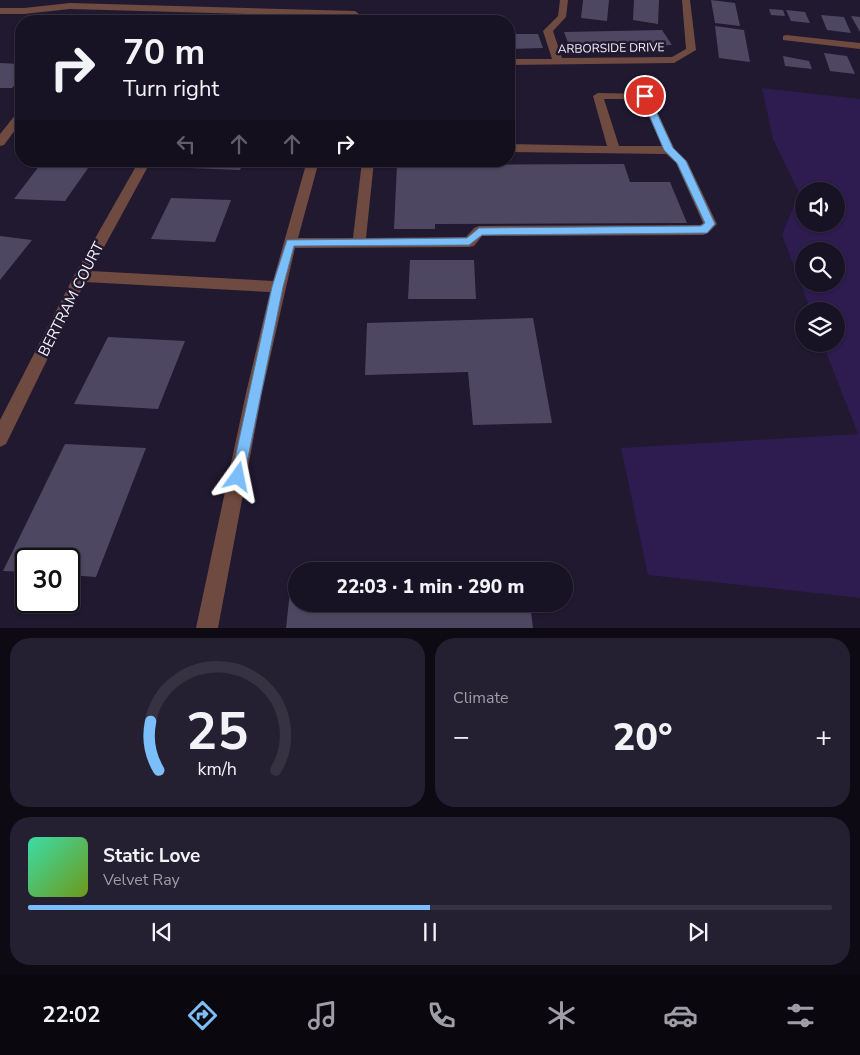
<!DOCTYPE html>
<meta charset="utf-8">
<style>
body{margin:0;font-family:"Nunito Sans",sans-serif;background:#252031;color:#f1f3f6;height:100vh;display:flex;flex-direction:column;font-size:19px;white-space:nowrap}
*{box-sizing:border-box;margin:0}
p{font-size:16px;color:#9f9ea6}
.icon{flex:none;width:28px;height:28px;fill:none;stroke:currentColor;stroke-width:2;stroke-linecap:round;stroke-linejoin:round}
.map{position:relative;height:628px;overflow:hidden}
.panel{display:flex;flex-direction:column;gap:10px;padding:10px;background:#0d0a14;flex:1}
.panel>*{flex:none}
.top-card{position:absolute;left:15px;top:15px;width:500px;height:152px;border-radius:20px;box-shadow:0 1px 4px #0004,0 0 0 1px #363241;background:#181324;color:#f1f3f6;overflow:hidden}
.fabs{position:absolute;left:795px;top:182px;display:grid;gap:10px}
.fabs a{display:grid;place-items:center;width:50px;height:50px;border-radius:50%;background:#181324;box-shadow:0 1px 4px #0004,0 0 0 1px #363241;font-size:25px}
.speed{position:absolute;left:15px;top:548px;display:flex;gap:10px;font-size:25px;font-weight:700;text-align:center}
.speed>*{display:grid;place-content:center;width:65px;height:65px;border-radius:50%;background:#181324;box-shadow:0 1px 4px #0004,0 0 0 1px #363241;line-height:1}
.speed .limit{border:2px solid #111;border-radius:8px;background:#fff;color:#111}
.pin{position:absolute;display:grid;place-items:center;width:42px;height:42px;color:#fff;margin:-21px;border:2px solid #fff;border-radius:50%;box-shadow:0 1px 5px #0007}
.me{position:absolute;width:55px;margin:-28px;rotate:12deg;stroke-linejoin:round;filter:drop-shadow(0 0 4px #0008)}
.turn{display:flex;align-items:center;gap:18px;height:105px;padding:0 25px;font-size:22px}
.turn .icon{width:65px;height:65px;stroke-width:2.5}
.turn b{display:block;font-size:35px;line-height:42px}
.lanes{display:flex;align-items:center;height:48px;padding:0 25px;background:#0003;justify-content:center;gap:25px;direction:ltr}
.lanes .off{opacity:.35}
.big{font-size:38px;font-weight:800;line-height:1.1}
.panel .widget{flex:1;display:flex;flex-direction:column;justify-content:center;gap:8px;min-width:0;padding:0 18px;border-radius:20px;background:#252031}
.panel .dial{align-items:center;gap:0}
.dial svg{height:130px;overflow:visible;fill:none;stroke:#363241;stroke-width:7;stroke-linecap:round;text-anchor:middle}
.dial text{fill:#f1f3f6;stroke:none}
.song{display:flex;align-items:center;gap:15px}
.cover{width:60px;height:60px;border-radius:8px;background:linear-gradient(135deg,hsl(160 70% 55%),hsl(80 70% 35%))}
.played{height:5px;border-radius:2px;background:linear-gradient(90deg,#7cbef9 50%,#363241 50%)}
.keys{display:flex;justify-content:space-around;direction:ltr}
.heat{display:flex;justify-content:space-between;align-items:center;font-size:28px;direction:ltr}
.panel .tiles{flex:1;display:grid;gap:10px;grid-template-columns:1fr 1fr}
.widget:last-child{grid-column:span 2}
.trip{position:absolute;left:288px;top:562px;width:285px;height:50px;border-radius:25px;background:#181324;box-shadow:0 1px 4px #0004,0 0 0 1px #363241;font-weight:800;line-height:50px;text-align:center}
.tab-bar{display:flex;height:80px;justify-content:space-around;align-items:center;background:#0a080e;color:#9f9ea6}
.tab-bar .icon{width:35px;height:35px}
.tab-bar .selected{color:#7cbef9}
.tab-bar b{font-size:22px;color:#f1f3f6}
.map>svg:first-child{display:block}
.green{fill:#2e1b4f;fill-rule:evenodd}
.building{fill:#4e4761}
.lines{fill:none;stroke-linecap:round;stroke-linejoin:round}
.minor{fill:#6f4a40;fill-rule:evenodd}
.route{fill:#7cbef9;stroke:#517ca2}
.labels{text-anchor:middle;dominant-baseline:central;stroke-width:5;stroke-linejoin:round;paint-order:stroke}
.far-street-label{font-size:12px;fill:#f5f3fc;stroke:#201930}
.street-label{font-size:15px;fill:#f5f3fc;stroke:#201930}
</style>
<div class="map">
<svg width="860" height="628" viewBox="0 0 860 628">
<rect width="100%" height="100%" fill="#201930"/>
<!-- green -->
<path class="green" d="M762,88L860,99V598L648,575L621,448L858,434L823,344H836V311H811L782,235L799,193L773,139ZM804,191H836V224H804ZM804,251H836V284H804Z"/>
<!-- building -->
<g class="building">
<polygon points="583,0 609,0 607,21 581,18"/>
<polygon points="634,0 659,0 658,24 633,20"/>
<polygon points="711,0 735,3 740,26 715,23"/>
<polygon points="769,9 783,10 785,16 771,15"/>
<polygon points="786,10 805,12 810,23 791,21"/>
<polygon points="821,15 844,17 851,33 827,30"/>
<polygon points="851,16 860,17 860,32"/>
<polygon points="715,26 744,30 750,62 719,58"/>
<polygon points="662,30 672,45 570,48 564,32"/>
<polygon points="509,34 538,34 543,48 509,49"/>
<polygon points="824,53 847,56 855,74 830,71"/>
<polygon points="783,56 809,61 812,69 785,66"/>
<polygon points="0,63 21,64 21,78 12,88 0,88"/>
<polygon points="43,161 93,161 65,201 14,199"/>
<polygon points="192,161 244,161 240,170 189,168"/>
<polygon points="624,164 630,182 670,182 687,223 435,224 435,229 394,229 397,165"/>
<polygon points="171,198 231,200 215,242 151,239"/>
<polygon points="0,236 32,240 0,280"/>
<polygon points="410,260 474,260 476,299 408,299"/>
<polygon points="533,318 552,423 473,425 468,372 365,375 367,323"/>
<polygon points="108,337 185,341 158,409 74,404"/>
<polygon points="65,444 146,448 96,577 69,575 69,559 26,559 26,572 3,571"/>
<polygon points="290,591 296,591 296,604 530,604 533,628 286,628"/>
</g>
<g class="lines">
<!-- minor -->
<g class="minor">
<polygon points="560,0 568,0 566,17 553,31 562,58 672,57 686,49 682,0 690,0 696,50 674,63 509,65 509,59 552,59 543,31 558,16"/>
<polygon points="70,3 355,11 359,14 355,17 70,9 24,14 0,14 0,8 24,8"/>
<polygon points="786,35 860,43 860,49 783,40 783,36"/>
<path d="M598,93L649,94L674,148L687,161L717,224L708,233L703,235L482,236L474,246L469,247L295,248L262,393L218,628H196L246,393L270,292L85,282L6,444L0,447V420L76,272L139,161H151L91,271L273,281L307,161H319L298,238H353L362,161H374L366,238L466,237L474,228L479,226L700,225L703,223L676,163L666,154L509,152V144L607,146L593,96ZM604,99H641L662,146H619Z"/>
<polygon points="21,112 21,122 4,145 0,146 0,134 17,113"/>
</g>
</g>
<!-- route -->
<polygon class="route" points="645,94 649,96 673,148 686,161 715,224 707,233 482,235 469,245 294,246 283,287 244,477 242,482 238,484 233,482 231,477 272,287 287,240 467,238 479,228 701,226 705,223 677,163 664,150 641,96"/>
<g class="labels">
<!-- far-street labels -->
<g class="far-street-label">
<text transform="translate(611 48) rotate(-1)">ARBORSIDE DRIVE</text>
</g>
<!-- street labels -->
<g class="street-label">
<text transform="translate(71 299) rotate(-63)">BERTRAM COURT</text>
</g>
</g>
</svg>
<div class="fabs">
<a><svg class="icon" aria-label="sound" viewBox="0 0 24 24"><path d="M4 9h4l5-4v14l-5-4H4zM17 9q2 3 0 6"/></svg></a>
<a><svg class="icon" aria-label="search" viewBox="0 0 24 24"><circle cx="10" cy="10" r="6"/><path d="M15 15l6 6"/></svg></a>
<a><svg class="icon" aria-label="layers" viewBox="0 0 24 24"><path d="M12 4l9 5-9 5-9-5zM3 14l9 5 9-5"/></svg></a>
</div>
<div class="speed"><div class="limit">30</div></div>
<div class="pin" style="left:645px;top:96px;background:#d93025"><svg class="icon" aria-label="arrive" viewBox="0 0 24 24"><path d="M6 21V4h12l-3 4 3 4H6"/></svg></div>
<svg class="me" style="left:238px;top:477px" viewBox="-20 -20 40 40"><path d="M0-17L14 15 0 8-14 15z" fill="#7cbef9" stroke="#fff" stroke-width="4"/></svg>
<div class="trip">22:03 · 1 min · 290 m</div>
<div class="top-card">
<div class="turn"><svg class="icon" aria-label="right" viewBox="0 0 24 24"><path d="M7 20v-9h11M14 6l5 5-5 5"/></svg><div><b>70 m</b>Turn right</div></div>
<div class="lanes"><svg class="icon off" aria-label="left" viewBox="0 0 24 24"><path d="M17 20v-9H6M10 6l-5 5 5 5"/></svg><svg class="icon off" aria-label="ahead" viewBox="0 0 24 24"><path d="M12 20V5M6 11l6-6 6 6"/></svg><svg class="icon off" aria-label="ahead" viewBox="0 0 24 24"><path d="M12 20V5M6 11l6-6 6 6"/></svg><svg class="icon" aria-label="right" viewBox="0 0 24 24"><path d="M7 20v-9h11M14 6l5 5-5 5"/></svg></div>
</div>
</div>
<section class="panel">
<div class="tiles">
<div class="widget dial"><svg viewBox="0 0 100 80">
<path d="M14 69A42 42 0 1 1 86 69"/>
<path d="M14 69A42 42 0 0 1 9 39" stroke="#7cbef9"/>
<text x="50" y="56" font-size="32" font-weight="700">25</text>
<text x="50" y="72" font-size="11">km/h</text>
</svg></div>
<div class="widget"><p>Climate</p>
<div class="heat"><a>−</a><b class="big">20°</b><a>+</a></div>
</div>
<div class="widget">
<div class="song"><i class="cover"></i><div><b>Static Love</b><p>Velvet Ray</p></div></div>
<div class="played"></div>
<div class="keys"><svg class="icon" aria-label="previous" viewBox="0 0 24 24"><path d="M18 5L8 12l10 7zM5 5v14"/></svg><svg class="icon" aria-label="pause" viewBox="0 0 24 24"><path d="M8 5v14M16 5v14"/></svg><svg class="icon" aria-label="next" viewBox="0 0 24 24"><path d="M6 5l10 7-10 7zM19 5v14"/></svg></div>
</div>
</div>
</section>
<nav class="tab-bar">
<b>22:02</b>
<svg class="icon selected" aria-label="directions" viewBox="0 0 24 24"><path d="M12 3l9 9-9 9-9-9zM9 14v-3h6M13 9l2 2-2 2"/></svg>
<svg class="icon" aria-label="music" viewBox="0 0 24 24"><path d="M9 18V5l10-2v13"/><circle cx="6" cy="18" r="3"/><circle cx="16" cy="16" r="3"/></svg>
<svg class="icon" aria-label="phone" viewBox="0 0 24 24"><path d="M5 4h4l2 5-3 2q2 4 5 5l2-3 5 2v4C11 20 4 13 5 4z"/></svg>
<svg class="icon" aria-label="climate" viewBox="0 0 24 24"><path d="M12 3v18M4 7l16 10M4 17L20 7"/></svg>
<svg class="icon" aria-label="car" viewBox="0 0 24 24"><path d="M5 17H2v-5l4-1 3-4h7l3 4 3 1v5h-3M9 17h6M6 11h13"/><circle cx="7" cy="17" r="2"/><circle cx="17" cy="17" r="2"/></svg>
<svg class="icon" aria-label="filters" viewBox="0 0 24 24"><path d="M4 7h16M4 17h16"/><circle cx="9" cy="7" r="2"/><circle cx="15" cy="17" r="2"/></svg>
</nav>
